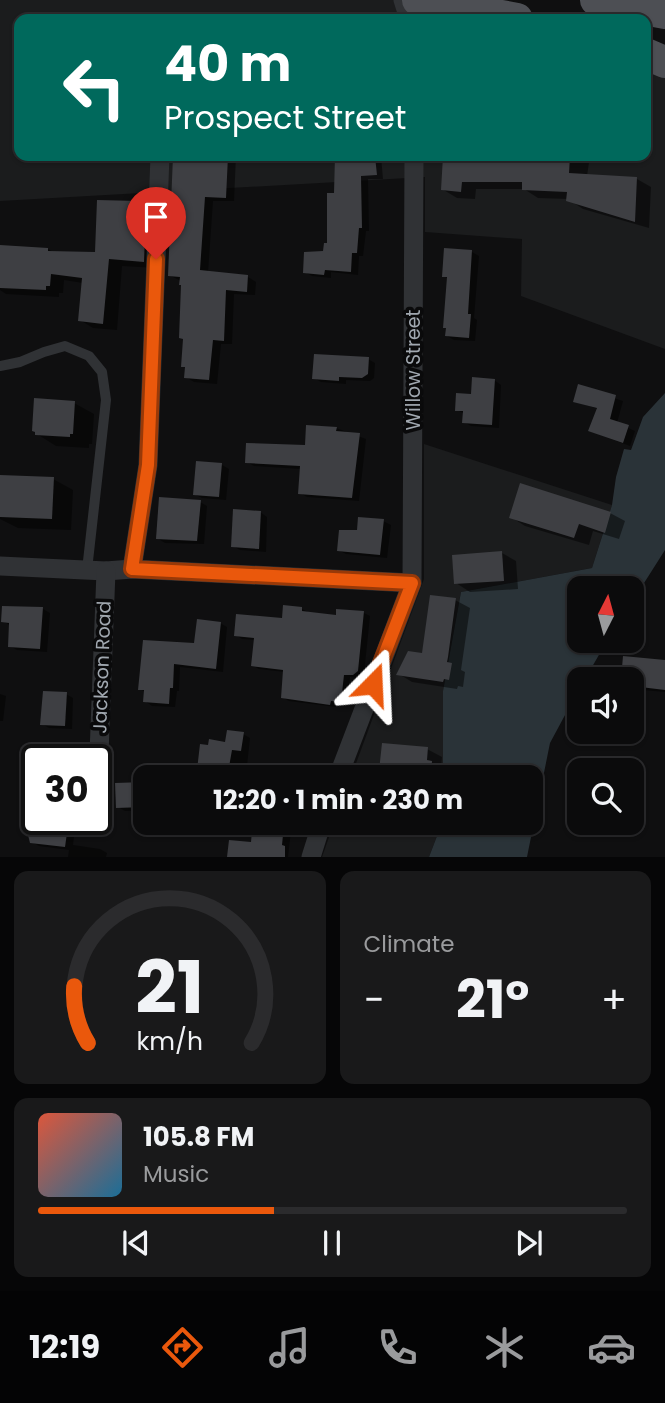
<!DOCTYPE html>
<meta charset="utf-8">
<style>
body{margin:0;font-family:Poppins,sans-serif;background:#19191a;color:#f1f3f6;height:100vh;display:flex;flex-direction:column;font-size:26px;white-space:nowrap}
*{box-sizing:border-box;margin:0}
p{font-size:23px;color:#9a9b9d}
.icon{flex:none;width:38px;height:38px;fill:none;stroke:currentColor;stroke-width:2;stroke-linecap:round;stroke-linejoin:round}
.map{position:relative;height:857px;overflow:hidden}
.side{display:flex;flex-direction:column;gap:14px;padding:14px;background:#060607;flex:1}
.side>*{flex:none}
.banner{position:absolute;left:14px;top:14px;width:637px;height:147px;border-radius:14px;box-shadow:0 2px 5px #0004,0 0 0 2px #2b2b2d;background:#00695c;color:#fff;overflow:hidden}
.needle{width:46px;rotate:6deg}
.tools{position:absolute;left:567px;top:576px;display:grid;gap:14px}
.tools a{display:grid;place-items:center;width:77px;height:77px;border-radius:14px;background:#0b0b0c;box-shadow:0 2px 5px #0004,0 0 0 2px #2b2b2d;font-size:35px}
.speed{position:absolute;left:21px;top:744px;display:flex;gap:14px;font-size:35px;font-weight:700;text-align:center}
.speed>*{display:grid;place-content:center;width:91px;height:91px;border-radius:50%;background:#0b0b0c;box-shadow:0 2px 5px #0004,0 0 0 2px #2b2b2d;line-height:1}
.speed .limit{border:4px solid #111;border-radius:10px;background:#fff;color:#111}
.pin{position:absolute;display:grid;place-items:center;width:60px;height:60px;color:#fff;margin:-72px -30px;border-radius:50% 50% 50% 0;rotate:-45deg;box-shadow:0 0 7px #0007}
.pin .icon{rotate:45deg}
.me{position:absolute;width:77px;margin:-38px;rotate:21deg;stroke-linejoin:round;filter:drop-shadow(0 0 5px #0008)}
.turn{display:flex;align-items:center;gap:24px;height:147px;padding:0 35px;font-size:32px}
.turn .icon{width:91px;height:91px;stroke-width:2.5}
.turn b{display:block;font-size:49px;line-height:60px}
.big{font-size:52px;font-weight:700;line-height:1.1}
.side .card{flex:1;display:flex;flex-direction:column;justify-content:center;gap:10px;min-width:0;padding:0 24px;border-radius:14px;background:#19191a}
.side .dial{align-items:center;gap:0}
.dial svg{height:182px;overflow:visible;fill:none;stroke:#2b2b2d;stroke-width:7;stroke-linecap:round;text-anchor:middle}
.dial text{fill:#f1f3f6;stroke:none}
.song{display:flex;align-items:center;gap:21px}
.cover{width:84px;height:84px;border-radius:10px;background:linear-gradient(135deg,hsl(10 70% 55%),hsl(200 70% 35%))}
.played{height:7px;border-radius:4px;background:linear-gradient(90deg,#ea580c 40%,#2b2b2d 40%)}
.keys{display:flex;justify-content:space-around;direction:ltr}
.heat{display:flex;justify-content:space-between;align-items:center;font-size:38px;direction:ltr}
.side .tiles{flex:1;display:grid;gap:14px;grid-template-columns:1fr 1fr}
.card:last-child{grid-column:span 2}
.trip{position:absolute;left:133px;top:765px;width:410px;height:70px;border-radius:14px;background:#0b0b0c;box-shadow:0 2px 5px #0004,0 0 0 2px #2b2b2d;font-weight:700;line-height:70px;text-align:center}
.dock{display:flex;height:112px;justify-content:space-around;align-items:center;background:#040405;color:#9a9b9d}
.dock .icon{width:49px;height:49px}
.dock .on{color:#ea580c}
.dock b{font-size:32px;color:#f1f3f6}
.map>svg:first-child{display:block}
.built{fill:#1b1c1d}
.water{fill:#2a3338}
.shadow{fill:#0007}
.building{fill:#3e3f43}
.lines{fill:none;stroke-linecap:round;stroke-linejoin:round}
.service{stroke:#303235;stroke-width:10}
.minor{stroke:#303235;stroke-width:19}
.primary{stroke:#4d4f54;stroke-width:32}
.route-casing{stroke:#983908;stroke-width:18}
.route{stroke:#ea580c;stroke-width:12}
.labels{text-anchor:middle;dominant-baseline:central;stroke-width:7;stroke-linejoin:round;paint-order:stroke}
.street-label{font-size:19px;fill:#a1a8b0;stroke:#0a0a0b}
</style>
<div class="map">
<svg width="665" height="857" viewBox="0 0 665 857">
<rect width="100%" height="100%" fill="#0f0f10"/>
<!-- built -->
<g class="built">
<polygon points="0,0 426,0 483,19 19,19 19,156 646,156 646,63 665,71 665,349 521,296 522,239 425,232 425,177 0,201"/>
<polygon points="424,444 612,505 592,568 461,592 443,691 443,777 351,777 424,579"/>
<polygon points="334,823 334,822 442,823 429,857 322,857"/>
</g>
<!-- water -->
<polygon class="water" points="665,393 665,550 632,602 632,588 579,588 579,640 607,641 585,679 579,679 579,689 550,743 527,857 429,857 442,823 530,822 530,777 443,777 443,691 461,592 592,568 612,505 616,477 624,449 631,450 643,417"/>
<!-- shadow -->
<g class="shadow">
<polygon points="175,156 236,156 234,201 213,201 208,273 248,277 256,282 255,295 234,294 232,344 221,344 217,384 194,382 186,377 186,368 183,366 183,285 181,281 169,275"/>
<polygon points="337,156 381,156 383,179 368,179 369,231 366,231 363,256 359,256 358,275 331,272 331,278 312,276 305,272 325,253 329,245 336,195"/>
<polygon points="444,156 590,156 587,176 637,179 651,187 649,228 583,209 568,199 538,198 524,189 476,189 475,199 457,198 442,189"/>
<polygon points="137,203 151,211 157,268 122,266 117,330 93,328 80,320 83,283 64,280 63,293 59,293 59,297 6,294 0,290 0,247 48,249 55,253 96,254"/>
<polygon points="472,252 479,256 474,318 477,320 475,341 454,340 447,336 449,279 444,276"/>
<polygon points="368,359 375,363 374,378 370,381 346,380 346,384 321,382 314,378"/>
<polygon points="494,380 501,385 499,428 471,426 464,422 465,414 457,410"/>
<polygon points="579,387 623,401 617,423 635,431 630,446 590,431 598,409 575,401"/>
<polygon points="74,403 94,414 92,444 89,444 89,448 56,446 37,434"/>
<polygon points="336,428 366,439 359,501 307,497 300,493 301,469 254,466 247,462 306,447"/>
<polygon points="222,465 229,469 226,500 202,498 194,494"/>
<polygon points="0,476 53,479 73,490 71,530 18,528 0,519"/>
<polygon points="200,502 207,506 204,544 165,543 157,538"/>
<polygon points="260,512 267,517 266,552 240,550 233,546"/>
<polygon points="610,513 625,521 619,539 593,531 589,545 525,526 511,517"/>
<polygon points="383,521 391,525 387,558 346,554 338,550 358,532"/>
<polygon points="502,553 516,561 518,589 470,592 456,583"/>
<polygon points="455,600 470,608 461,670 465,672 463,687 458,686 457,689 412,682 399,674 424,655"/>
<polygon points="43,609 50,613 47,652 17,650 10,646 11,626 3,621"/>
<polygon points="302,609 308,612 337,617 364,613 370,616 364,674 360,678 350,677 347,704 337,703 336,707 289,701 282,697 285,672 259,669 252,665 256,640 242,639 236,635 284,620"/>
<polygon points="220,623 227,627 223,672 180,667 179,691 177,691 175,707 152,706 145,701 145,692 140,689"/>
<polygon points="665,662 665,692 632,689 632,679 623,679"/>
<polygon points="0,694 6,696 3,721 0,721"/>
<polygon points="66,694 73,698 72,729 49,728 42,724"/>
<polygon points="243,734 250,738 246,775 204,769 204,772 198,769 226,744"/>
<polygon points="427,749 442,757 441,768 446,771 445,777 393,777 381,770"/>
<polygon points="29,778 37,779 37,819 76,819 73,845 100,849 107,853 106,857 68,857 69,850 39,846 32,842 27,824"/>
<polygon points="145,784 145,810 125,811 118,807 117,785"/>
<polygon points="172,822 208,822 206,837 179,835 171,831"/>
<polygon points="255,822 292,822 288,857 230,857 253,844"/>
</g>
<!-- building -->
<g class="building">
<polygon points="173,156 228,156 226,198 205,197 200,270 248,275 247,292 226,290 224,341 213,340 209,380 184,378 185,367 181,367 183,339 179,338 181,285 179,285 180,277 168,276"/>
<polygon points="335,156 375,156 377,175 361,176 362,228 359,228 357,253 352,253 351,272 325,270 324,275 303,273 304,252 323,251 324,243 327,243 327,193 334,193"/>
<polygon points="443,156 570,156 569,173 637,177 635,222 566,201 567,192 522,190 522,182 462,182 461,192 441,190"/>
<polygon points="97,200 138,201 137,207 146,208 144,262 109,259 103,324 78,321 82,278 51,274 50,286 46,286 46,290 0,288 0,245 48,248 48,251 95,252"/>
<polygon points="444,248 472,250 468,314 471,314 469,338 445,336 446,328 443,328 447,277 442,277"/>
<polygon points="314,354 369,357 368,374 362,378 339,377 339,381 312,379"/>
<polygon points="472,377 495,379 492,425 462,423 463,411 455,411 456,393 471,394"/>
<polygon points="578,384 616,395 610,419 629,425 623,443 588,431 597,408 573,402"/>
<polygon points="34,398 75,401 73,434 70,434 70,437 35,435 35,432 32,431"/>
<polygon points="306,425 337,427 336,431 360,433 352,498 298,494 300,466 245,463 246,443 305,445"/>
<polygon points="196,461 222,463 219,497 193,495"/>
<polygon points="0,475 54,477 52,519 0,517"/>
<polygon points="520,483 611,512 605,533 579,524 574,538 509,518"/>
<polygon points="159,497 201,500 197,541 156,539"/>
<polygon points="233,509 261,511 259,549 231,547"/>
<polygon points="358,517 384,519 380,555 337,551 339,530 357,530"/>
<polygon points="502,551 504,581 454,584 452,555"/>
<polygon points="430,595 456,598 448,657 447,662 452,663 449,680 444,679 443,682 396,675 408,651 422,653"/>
<polygon points="283,605 302,607 302,611 336,615 336,609 364,611 358,671 353,675 344,675 341,702 331,701 330,705 281,698 283,670 251,666 254,638 234,636 236,614 282,618"/>
<polygon points="2,606 43,607 40,649 8,647 9,623 1,622"/>
<polygon points="197,619 221,622 216,669 174,664 173,688 170,688 169,704 143,702 144,690 138,690 143,640 194,643"/>
<polygon points="623,656 665,660 665,690 632,686 632,679 621,679"/>
<polygon points="43,691 67,692 65,726 40,725"/>
<polygon points="227,730 244,732 241,751 232,750 229,767 224,766 223,773 197,770 200,744 208,745 209,739 225,742"/>
<polygon points="382,743 428,747 427,760 432,761 431,776 379,771"/>
<polygon points="145,782 145,807 116,808 115,783"/>
<polygon points="24,819 69,819 65,847 30,843"/>
<polygon points="252,831 283,835 282,845 285,846 285,857 227,857 229,840 251,842"/>
</g>
<g class="lines">
<!-- service -->
<polyline class="service" points="0,366 20,362 44,352 65,346 89,356 102,372 106,400 87,570"/>
<!-- minor -->
<g class="minor">
<polyline points="403,0 409,19"/>
<polyline points="0,566 106,571 132,569 412,583"/>
<polyline points="132,569 148,465 160,156"/>
<polyline points="338,777 412,583 414,156"/>
<polyline points="97,806 106,571"/>
<polyline points="311,857 322,822"/>
</g>
<!-- primary -->
<g class="primary">
<polyline points="418,0 517,19"/>
<polyline points="596,0 665,13"/>
<polyline points="646,54 665,62"/>
</g>
</g>
<g class="lines">
<!-- route casing -->
<g class="route-casing">
<polyline id="route" points="156,259 148,465 132,569 412,583 373,684"/>
</g>
<!-- route -->
<use href="#route" class="route"/>
</g>
<g class="labels">
<!-- street labels -->
<g class="street-label">
<text transform="translate(413 370) rotate(-90)">Willow Street</text>
<text transform="translate(102 667) rotate(-88)">Jackson Road</text>
</g>
</g>
</svg>
<div class="tools">
<a><svg class="needle" viewBox="-14 -14 28 28"><path d="M0-13l5 13h-10z" fill="#e53935"/><path d="M0 13l5-13h-10z" fill="#9a9b9d"/></svg></a>
<a><svg class="icon" aria-label="sound" viewBox="0 0 24 24"><path d="M4 9h4l5-4v14l-5-4H4zM17 9q2 3 0 6"/></svg></a>
<a><svg class="icon" aria-label="search" viewBox="0 0 24 24"><circle cx="10" cy="10" r="6"/><path d="M15 15l6 6"/></svg></a>
</div>
<div class="speed"><div class="limit">30</div></div>
<div class="pin" style="left:156px;top:259px;background:#d93025"><svg class="icon" aria-label="arrive" viewBox="0 0 24 24"><path d="M6 21V4h12l-3 4 3 4H6"/></svg></div>
<svg class="me" style="left:373px;top:684px" viewBox="-20 -20 40 40"><path d="M0-17L14 15 0 8-14 15z" fill="#ea580c" stroke="#fff" stroke-width="4"/></svg>
<div class="trip">12:20 · 1 min · 230 m</div>
<div class="banner">
<div class="turn"><svg class="icon" aria-label="left" viewBox="0 0 24 24"><path d="M17 20v-9H6M10 6l-5 5 5 5"/></svg><div><b>40 m</b>Prospect Street</div></div>
</div>
</div>
<section class="side">
<div class="tiles">
<div class="card dial"><svg viewBox="0 0 100 80">
<path d="M14 69A42 42 0 1 1 86 69"/>
<path d="M14 69A42 42 0 0 1 8 44" stroke="#ea580c"/>
<text x="50" y="56" font-size="32" font-weight="700">21</text>
<text x="50" y="72" font-size="11">km/h</text>
</svg></div>
<div class="card"><p>Climate</p>
<div class="heat"><a>−</a><b class="big">21°</b><a>+</a></div>
</div>
<div class="card">
<div class="song"><i class="cover"></i><div><b>105.8 FM</b><p>Music</p></div></div>
<div class="played"></div>
<div class="keys"><svg class="icon" aria-label="previous" viewBox="0 0 24 24"><path d="M18 5L8 12l10 7zM5 5v14"/></svg><svg class="icon" aria-label="pause" viewBox="0 0 24 24"><path d="M8 5v14M16 5v14"/></svg><svg class="icon" aria-label="next" viewBox="0 0 24 24"><path d="M6 5l10 7-10 7zM19 5v14"/></svg></div>
</div>
</div>
</section>
<nav class="dock">
<b>12:19</b>
<svg class="icon on" aria-label="directions" viewBox="0 0 24 24"><path d="M12 3l9 9-9 9-9-9zM9 14v-3h6M13 9l2 2-2 2"/></svg>
<svg class="icon" aria-label="music" viewBox="0 0 24 24"><path d="M9 18V5l10-2v13"/><circle cx="6" cy="18" r="3"/><circle cx="16" cy="16" r="3"/></svg>
<svg class="icon" aria-label="phone" viewBox="0 0 24 24"><path d="M5 4h4l2 5-3 2q2 4 5 5l2-3 5 2v4C11 20 4 13 5 4z"/></svg>
<svg class="icon" aria-label="climate" viewBox="0 0 24 24"><path d="M12 3v18M4 7l16 10M4 17L20 7"/></svg>
<svg class="icon" aria-label="car" viewBox="0 0 24 24"><path d="M5 17H2v-5l4-1 3-4h7l3 4 3 1v5h-3M9 17h6M6 11h13"/><circle cx="7" cy="17" r="2"/><circle cx="17" cy="17" r="2"/></svg>
</nav>
